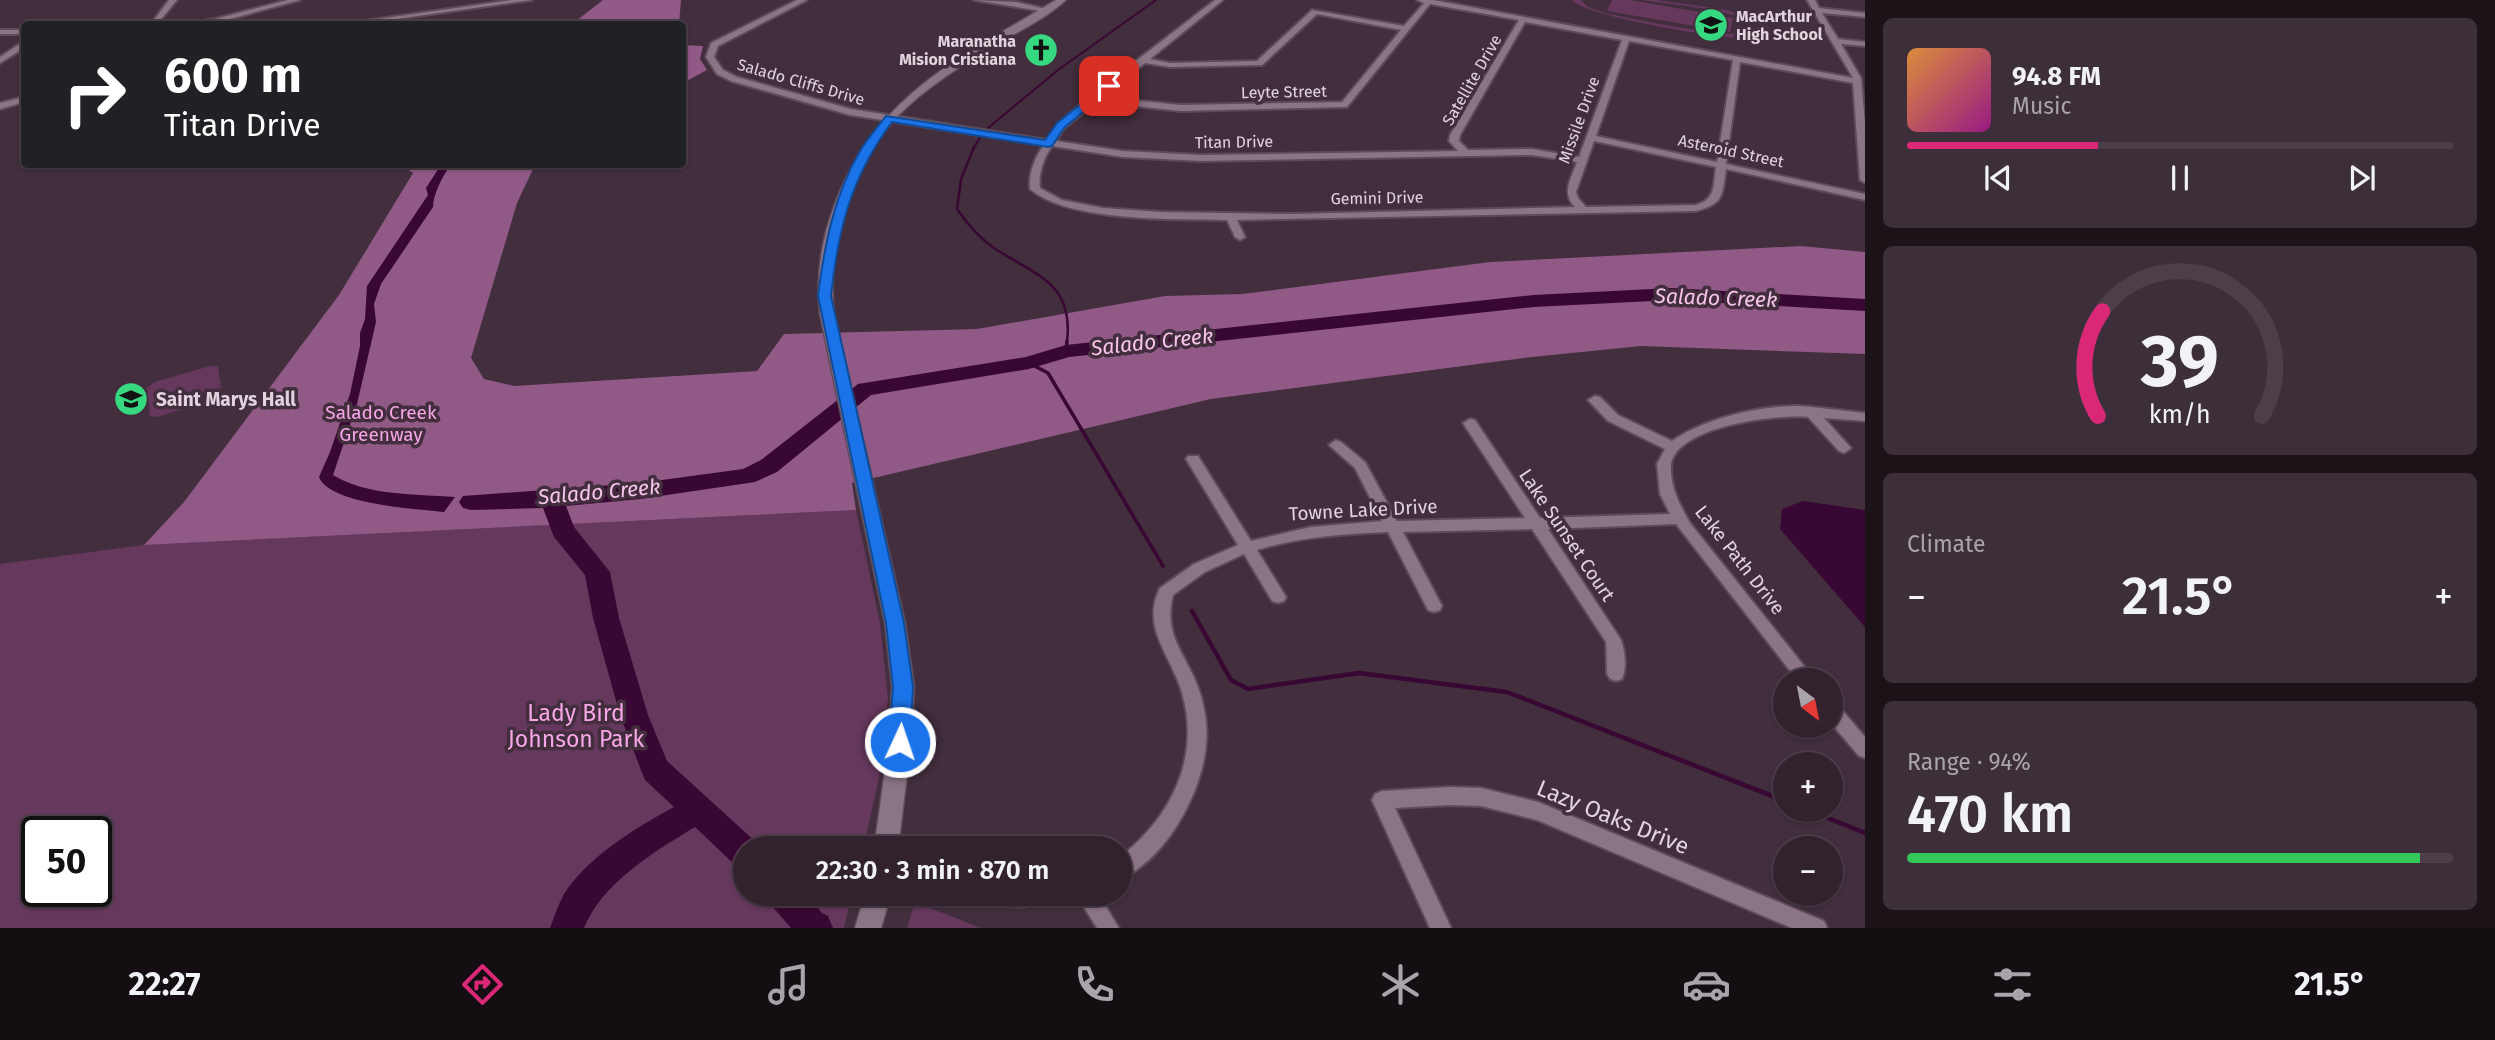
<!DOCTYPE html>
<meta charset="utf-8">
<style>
body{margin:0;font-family:"Fira Sans",sans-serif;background:#3d2f3a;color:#f1f3f6;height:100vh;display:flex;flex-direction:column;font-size:26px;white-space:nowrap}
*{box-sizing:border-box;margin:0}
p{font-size:23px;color:#a8a4aa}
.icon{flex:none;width:38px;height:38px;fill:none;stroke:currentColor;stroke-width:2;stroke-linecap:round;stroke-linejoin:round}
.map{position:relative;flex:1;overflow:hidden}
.details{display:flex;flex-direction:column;gap:18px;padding:18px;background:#1c1319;width:630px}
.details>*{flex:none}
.guide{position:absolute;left:21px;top:21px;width:665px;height:147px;border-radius:7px;box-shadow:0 2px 5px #0004,0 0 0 2px #4d3f4a;background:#202124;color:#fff;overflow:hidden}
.needle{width:46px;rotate:148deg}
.buttons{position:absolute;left:1773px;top:668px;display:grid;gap:14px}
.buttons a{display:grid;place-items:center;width:70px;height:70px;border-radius:50%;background:#32222e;box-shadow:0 2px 5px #0004,0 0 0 2px #4d3f4a;font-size:35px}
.speed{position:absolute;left:21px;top:816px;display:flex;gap:14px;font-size:35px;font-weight:700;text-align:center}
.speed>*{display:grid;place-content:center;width:91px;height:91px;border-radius:50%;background:#32222e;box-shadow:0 2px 5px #0004,0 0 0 2px #4d3f4a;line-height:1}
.speed .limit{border:4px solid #111;border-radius:10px;background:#fff;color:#111}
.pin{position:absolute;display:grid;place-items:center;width:60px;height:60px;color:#fff;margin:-30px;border-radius:14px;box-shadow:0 4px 10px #0006}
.me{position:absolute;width:77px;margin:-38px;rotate:3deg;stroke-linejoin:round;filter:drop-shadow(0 0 5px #0008)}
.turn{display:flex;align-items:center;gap:24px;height:147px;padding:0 28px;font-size:32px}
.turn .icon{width:91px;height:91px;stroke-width:2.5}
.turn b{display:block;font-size:49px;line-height:60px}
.big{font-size:52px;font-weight:600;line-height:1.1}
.details .widget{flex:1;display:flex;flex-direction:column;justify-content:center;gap:10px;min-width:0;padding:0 24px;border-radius:10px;background:#3d2f3a}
.details .dial{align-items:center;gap:0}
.dial svg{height:182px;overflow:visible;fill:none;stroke:#4d3f4a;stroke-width:7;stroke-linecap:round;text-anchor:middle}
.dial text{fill:#f1f3f6;stroke:none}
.song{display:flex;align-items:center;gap:21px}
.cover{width:84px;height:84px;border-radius:10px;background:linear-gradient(135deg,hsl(30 70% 55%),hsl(310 70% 35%))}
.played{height:7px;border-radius:4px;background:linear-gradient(90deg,#db2777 35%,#4d3f4a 35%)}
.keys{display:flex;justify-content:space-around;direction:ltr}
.heat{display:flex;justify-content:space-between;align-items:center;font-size:38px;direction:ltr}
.charge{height:10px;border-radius:5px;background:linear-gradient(90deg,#34c759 94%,#4d3f4a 0)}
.trip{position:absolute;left:733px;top:836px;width:399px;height:70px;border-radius:35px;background:#32222e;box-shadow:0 2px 5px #0004,0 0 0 2px #4d3f4a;font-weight:600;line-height:70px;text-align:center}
.dock{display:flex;height:112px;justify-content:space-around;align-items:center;background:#140e12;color:#a8a4aa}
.dock .icon{width:49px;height:49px}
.dock .selected{color:#db2777}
.dock b{font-size:32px;color:#f1f3f6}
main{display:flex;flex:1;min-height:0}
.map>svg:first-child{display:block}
.green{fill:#67385e;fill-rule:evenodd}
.forest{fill:#915986}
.water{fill:#390733}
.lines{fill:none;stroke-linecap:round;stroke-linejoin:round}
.stream-far3{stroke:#390733;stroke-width:2}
.stream-far2{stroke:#390733;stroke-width:2.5}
.stream-far1{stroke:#390733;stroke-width:3.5}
.stream{stroke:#390733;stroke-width:4.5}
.river{fill:#390733;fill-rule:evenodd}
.street-casing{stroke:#5c4b58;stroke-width:4}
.secondary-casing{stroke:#5c4b58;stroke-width:3}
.street{fill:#8b7485;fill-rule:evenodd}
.secondary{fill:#8b7485;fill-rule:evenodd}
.route{fill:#1a73e8;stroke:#114b97;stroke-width:2}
.labels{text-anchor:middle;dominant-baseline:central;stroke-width:7;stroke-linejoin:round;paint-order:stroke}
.far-poi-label{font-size:16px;font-weight:bold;fill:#e1d4de;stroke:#422e3d;text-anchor:start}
.far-street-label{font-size:16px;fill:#e1d4de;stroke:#422e3d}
.poi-label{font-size:19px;font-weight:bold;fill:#e1d4de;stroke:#422e3d;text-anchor:start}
.park-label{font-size:19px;fill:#f8a6e7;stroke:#422e3d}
.street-label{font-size:19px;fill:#e1d4de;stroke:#422e3d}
.water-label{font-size:21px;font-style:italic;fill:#f7c5eb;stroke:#422e3d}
.near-park-label{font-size:23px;fill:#f8a6e7;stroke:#422e3d}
.near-street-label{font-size:23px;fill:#e1d4de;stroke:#422e3d}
</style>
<main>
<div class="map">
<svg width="1865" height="928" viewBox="0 0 1865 928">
<rect width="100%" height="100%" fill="#422e3d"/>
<!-- green -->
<g class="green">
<path d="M1572,0H1581L1588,7L1605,13C1631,18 1746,44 1762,30C1751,11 1667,4 1643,0H1657C1684,5 1761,9 1772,32C1767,38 1761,38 1753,39C1726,40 1586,17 1572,0Z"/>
<polygon points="1612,0 1630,0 1733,18 1730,32 1607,11"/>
<polygon points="210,366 218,366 222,395 218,398 157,417 150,416 147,388 155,382"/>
<path d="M856,510L880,623L888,698L879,778L863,849H746V894H852L844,928H0V564L144,545ZM37,831H96V891H37Z"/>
<polygon points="915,902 981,928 907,928"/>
</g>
<!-- forest -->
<g class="forest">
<polygon points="603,0 681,0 679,24 572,24"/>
<polygon points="682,45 703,46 700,59 707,70 683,83"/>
<polygon points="401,165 535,165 517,203 471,358 484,379 514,386 757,371 784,334 977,329 1165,296 1242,294 1490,262 1801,246 1865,252 1865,354 1641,346 1532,357 1211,399 852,483 856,510 144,545 184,502 339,295 413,173"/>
</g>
<!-- water -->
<g class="water">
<path d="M437,165H450C443,176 433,194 433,207L381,284L374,304L376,322L357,404L333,475C367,496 416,494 455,497L444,512C416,509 329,504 319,477L330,452L350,394L360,346V333L365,319L367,286L428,195L426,188L437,171Z"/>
<polygon points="1803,501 1865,510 1865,627 1780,529 1782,509"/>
</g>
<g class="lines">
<!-- stream-far3 -->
<g class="stream-far3">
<polyline points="988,128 1058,70 1156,0"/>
<polyline points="973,149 981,136"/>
</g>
<!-- stream-far2 -->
<path class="stream-far2" d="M974,147L961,179L957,209C968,225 978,237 994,248C1036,276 1074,282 1067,342"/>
<!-- stream-far1 -->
<g class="stream-far1">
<polyline points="1066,351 1067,341"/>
<polyline points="1029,363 1048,373 1163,566"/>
</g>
<!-- stream -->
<g class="stream">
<polyline points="1192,611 1231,680 1248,689 1359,673 1507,692 1785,801"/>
<polyline points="1808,810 1865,833"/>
</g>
<!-- river -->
<g class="river">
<path d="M1672,288L1865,299V311L1672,300L1534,307L1069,357L1029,369L871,395L777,472L755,482L640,499L566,506L574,527L610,572L619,618L648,715L667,761L757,843L760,849H746V869L735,865L695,827C655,851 602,883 584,928H550C555,915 560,899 568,888C594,853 637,827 674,807L645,780L641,770L620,715L593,618L585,575L554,537L543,508L471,510L463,508L459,502L463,496L640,483L743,469L761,460L858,384L1026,357L1066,345L1534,295Z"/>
<polygon points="768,894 806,894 822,913 828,916 833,928 791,928 772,906"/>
</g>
<!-- street casing -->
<g class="street-casing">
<g id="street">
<polygon points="169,0 177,0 157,24 151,24"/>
<polygon points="288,0 300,0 215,23 184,24 215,19"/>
<polygon points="512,0 532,0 360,24 343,24"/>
<path d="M797,0H807L718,46L714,57L723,70L737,77L851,109L1047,140L1058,124L1089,97L1215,0H1223L1150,59L1170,63L1257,61L1312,10L1404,26L1424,3L1417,0H1433L1853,78L1807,0H1815L1819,8L1865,13V17L1822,13L1838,39L1865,42V46L1841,44L1861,78L1865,123V183L1860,180L1853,83L1740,62L1726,164L1865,194V200L1726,169C1722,196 1724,204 1696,211L1237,220L1245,237L1240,240L1235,237L1227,220C1176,219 1068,222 1030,189C1028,174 1035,157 1044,145L850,115L731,81L717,74L706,57L711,43ZM1430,4L1519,20L1450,135L1449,141L1458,151L1201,155L1123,151L1056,141L1064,128L1096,102L1181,111L1347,107ZM1317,14L1401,30L1342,102L1181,105L1102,97L1145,63L1170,67L1262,65ZM1525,22L1622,40L1579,157L1532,149L1468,150L1459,141L1460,135ZM1629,41L1733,60L1717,162L1596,136ZM1594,141L1716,167C1713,186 1716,199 1696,205L1586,207L1578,198L1576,192ZM1052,146L1123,157L1201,161L1532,155L1577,162C1571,179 1561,193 1575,207L1292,214L1161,212L1103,208L1062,200L1040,188C1038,174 1044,157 1052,146Z"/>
<polygon points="974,0 1016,2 1050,10 1046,12"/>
<rect x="0" y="30" width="24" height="4"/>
<polygon points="21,43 24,43 24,48 0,63 0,57"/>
<polygon points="24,97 24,102 0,109 0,103"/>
<path d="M1595,396L1600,397L1618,415L1672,441C1706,417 1771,402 1812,407C1829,409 1847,411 1865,413V421L1824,418L1851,448L1844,453L1839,451L1808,417C1778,414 1674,426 1671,466C1670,487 1680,505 1690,523L1816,681H1798L1676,524L1548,529L1621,640C1625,651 1627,668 1622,679L1616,681L1610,679L1607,674L1606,642L1532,529L1403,532L1442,606L1440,610L1434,612L1428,610L1388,532C1344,534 1299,537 1257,550L1286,597L1284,601L1278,603L1272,601L1244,554L1205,572L1173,595C1162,640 1190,657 1201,696C1205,711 1208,727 1206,744C1203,791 1166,860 1120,879V857C1171,818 1201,757 1182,693C1172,656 1140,628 1160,588L1194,564L1238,545L1186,459L1188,456H1198L1251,541L1311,527L1382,521L1355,468L1329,445L1336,440L1341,442L1365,462L1397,521L1525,518L1463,423L1470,419L1475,420L1540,518L1670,514L1660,494L1657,464L1665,449L1608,421L1588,400Z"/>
<polygon points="1830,701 1836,703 1865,737 1865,758 1859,756 1830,722"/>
<polygon points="1450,787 1481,788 1538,802 1824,921 1827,928 1792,928 1537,820 1481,806 1450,805 1395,808 1451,928 1430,928 1372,800 1375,794 1382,791"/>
<polygon points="964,894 1049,894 1046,901 1023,907 974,904 967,901"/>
<polygon points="1076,894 1098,894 1119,928 1097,928"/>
</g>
</g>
<!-- secondary casing -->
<g class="secondary-casing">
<g id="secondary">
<path d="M1056,0H1066C1042,22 1008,36 980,54C947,75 913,97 888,127C846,177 827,250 834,314L905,623L914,687L911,742L898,849H874L889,742L892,687L885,623L820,314C816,277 821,240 835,204C876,94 962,57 1056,0Z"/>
<polygon points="865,894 891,894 881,928 855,928"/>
</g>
</g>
<!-- street -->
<use href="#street" class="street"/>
<!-- secondary -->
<use href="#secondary" class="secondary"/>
</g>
<!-- route -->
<path class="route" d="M1106,84L1114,86L1064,128L1052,146L1048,147L892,122C851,177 838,229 831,296L904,623L913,687L910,742L907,749L900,751L892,749L889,742L893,687L886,623L818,296C824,247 834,195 860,151C867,139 877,128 886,116L1045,140L1057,123Z"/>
<!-- icons -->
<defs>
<g id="school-disc" transform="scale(1.75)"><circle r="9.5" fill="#36d880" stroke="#422e3d"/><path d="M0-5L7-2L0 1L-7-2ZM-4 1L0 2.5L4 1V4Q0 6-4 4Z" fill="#111"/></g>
<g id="church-disc" transform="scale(1.75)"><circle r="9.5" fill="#36d880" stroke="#422e3d"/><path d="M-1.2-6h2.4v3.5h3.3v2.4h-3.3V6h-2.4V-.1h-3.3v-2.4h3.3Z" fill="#111"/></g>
</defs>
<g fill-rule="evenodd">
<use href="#school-disc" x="1711" y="25"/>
<use href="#church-disc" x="1041" y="50"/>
<use href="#school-disc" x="131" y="399"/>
</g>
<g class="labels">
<!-- far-poi labels -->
<g class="far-poi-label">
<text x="1736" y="16">MacArthur<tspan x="1736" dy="18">High School</tspan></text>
<text x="1016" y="41" text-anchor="end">Maranatha<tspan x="1016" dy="18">Mision Cristiana</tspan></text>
</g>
<!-- far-street labels -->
<g class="far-street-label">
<text transform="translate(1472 80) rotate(-60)">Satellite Drive</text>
<text transform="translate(801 82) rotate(16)">Salado Cliffs Drive</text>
<text transform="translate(1284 92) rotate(-1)">Leyte Street</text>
<text transform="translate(1579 120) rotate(-70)">Missile Drive</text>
<text transform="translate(1234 142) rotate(-1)">Titan Drive</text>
<text transform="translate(1731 151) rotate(12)">Asteroid Street</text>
<text transform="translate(1377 198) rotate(-1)">Gemini Drive</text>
</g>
<!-- poi labels -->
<g class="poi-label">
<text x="156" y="399">Saint Marys Hall</text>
</g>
<!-- park labels -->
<g class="park-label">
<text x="381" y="412">Salado Creek<tspan x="381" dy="22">Greenway</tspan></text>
</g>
<!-- street labels -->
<g class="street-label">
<text transform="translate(1363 510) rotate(-3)">Towne Lake Drive</text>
<text transform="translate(1567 535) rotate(56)">Lake Sunset Court</text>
<text transform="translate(1740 560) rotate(52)">Lake Path Drive</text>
</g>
<!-- water labels -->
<g class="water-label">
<text transform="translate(1716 298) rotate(2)">Salado Creek</text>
<text transform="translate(1152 342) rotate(-6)">Salado Creek</text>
<text transform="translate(599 492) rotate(-5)">Salado Creek</text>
</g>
<!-- near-park labels -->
<g class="near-park-label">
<text x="576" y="713">Lady Bird<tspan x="576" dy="26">Johnson Park</tspan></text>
</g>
<!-- near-street labels -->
<g class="near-street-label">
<text transform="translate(1613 817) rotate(22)">Lazy Oaks Drive</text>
</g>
</g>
</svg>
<div class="buttons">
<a><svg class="needle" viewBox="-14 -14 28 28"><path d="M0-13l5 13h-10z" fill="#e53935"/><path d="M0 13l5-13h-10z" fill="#a8a4aa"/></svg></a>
<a>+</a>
<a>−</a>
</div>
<div class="speed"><div class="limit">50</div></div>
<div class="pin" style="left:1109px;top:86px;background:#d93025"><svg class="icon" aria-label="arrive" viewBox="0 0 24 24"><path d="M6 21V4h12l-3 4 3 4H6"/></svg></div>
<svg class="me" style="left:900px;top:742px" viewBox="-20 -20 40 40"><circle r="17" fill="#1a73e8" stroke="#fff" stroke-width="3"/><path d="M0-11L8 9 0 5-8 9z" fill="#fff"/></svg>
<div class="trip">22:30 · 3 min · 870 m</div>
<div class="guide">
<div class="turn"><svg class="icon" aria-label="right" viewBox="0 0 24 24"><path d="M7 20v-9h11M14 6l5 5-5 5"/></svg><div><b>600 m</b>Titan Drive</div></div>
</div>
</div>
<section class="details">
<div class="widget">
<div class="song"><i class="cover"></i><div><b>94.8 FM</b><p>Music</p></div></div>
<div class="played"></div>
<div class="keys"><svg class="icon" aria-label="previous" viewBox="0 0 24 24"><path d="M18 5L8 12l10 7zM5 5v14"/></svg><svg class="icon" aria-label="pause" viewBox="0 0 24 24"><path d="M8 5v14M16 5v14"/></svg><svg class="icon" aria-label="next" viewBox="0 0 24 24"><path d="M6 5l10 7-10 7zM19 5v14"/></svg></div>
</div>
<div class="widget dial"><svg viewBox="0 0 100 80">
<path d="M14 69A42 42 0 1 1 86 69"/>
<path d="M14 69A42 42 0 0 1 16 23" stroke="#db2777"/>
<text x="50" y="56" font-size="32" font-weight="700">39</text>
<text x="50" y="72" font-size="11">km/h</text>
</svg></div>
<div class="widget"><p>Climate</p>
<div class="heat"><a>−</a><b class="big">21.5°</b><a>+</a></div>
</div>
<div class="widget"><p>Range · 94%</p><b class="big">470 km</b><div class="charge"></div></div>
</section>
</main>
<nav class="dock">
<b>22:27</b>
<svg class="icon selected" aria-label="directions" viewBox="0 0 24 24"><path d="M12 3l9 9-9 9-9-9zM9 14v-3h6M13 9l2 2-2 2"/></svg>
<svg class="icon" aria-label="music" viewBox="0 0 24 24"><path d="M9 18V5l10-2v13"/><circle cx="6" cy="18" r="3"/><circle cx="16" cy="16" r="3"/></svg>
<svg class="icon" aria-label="phone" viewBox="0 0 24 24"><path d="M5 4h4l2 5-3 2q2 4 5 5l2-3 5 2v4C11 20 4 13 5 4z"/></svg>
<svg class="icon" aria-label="climate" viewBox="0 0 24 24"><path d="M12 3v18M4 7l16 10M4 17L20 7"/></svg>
<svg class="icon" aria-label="car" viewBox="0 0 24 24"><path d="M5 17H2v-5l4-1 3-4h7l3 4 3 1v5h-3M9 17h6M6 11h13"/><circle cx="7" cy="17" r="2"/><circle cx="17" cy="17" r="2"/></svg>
<svg class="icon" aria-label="filters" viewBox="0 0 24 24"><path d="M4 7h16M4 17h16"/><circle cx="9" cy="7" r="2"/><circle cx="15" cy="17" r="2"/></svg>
<b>21.5°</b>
</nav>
